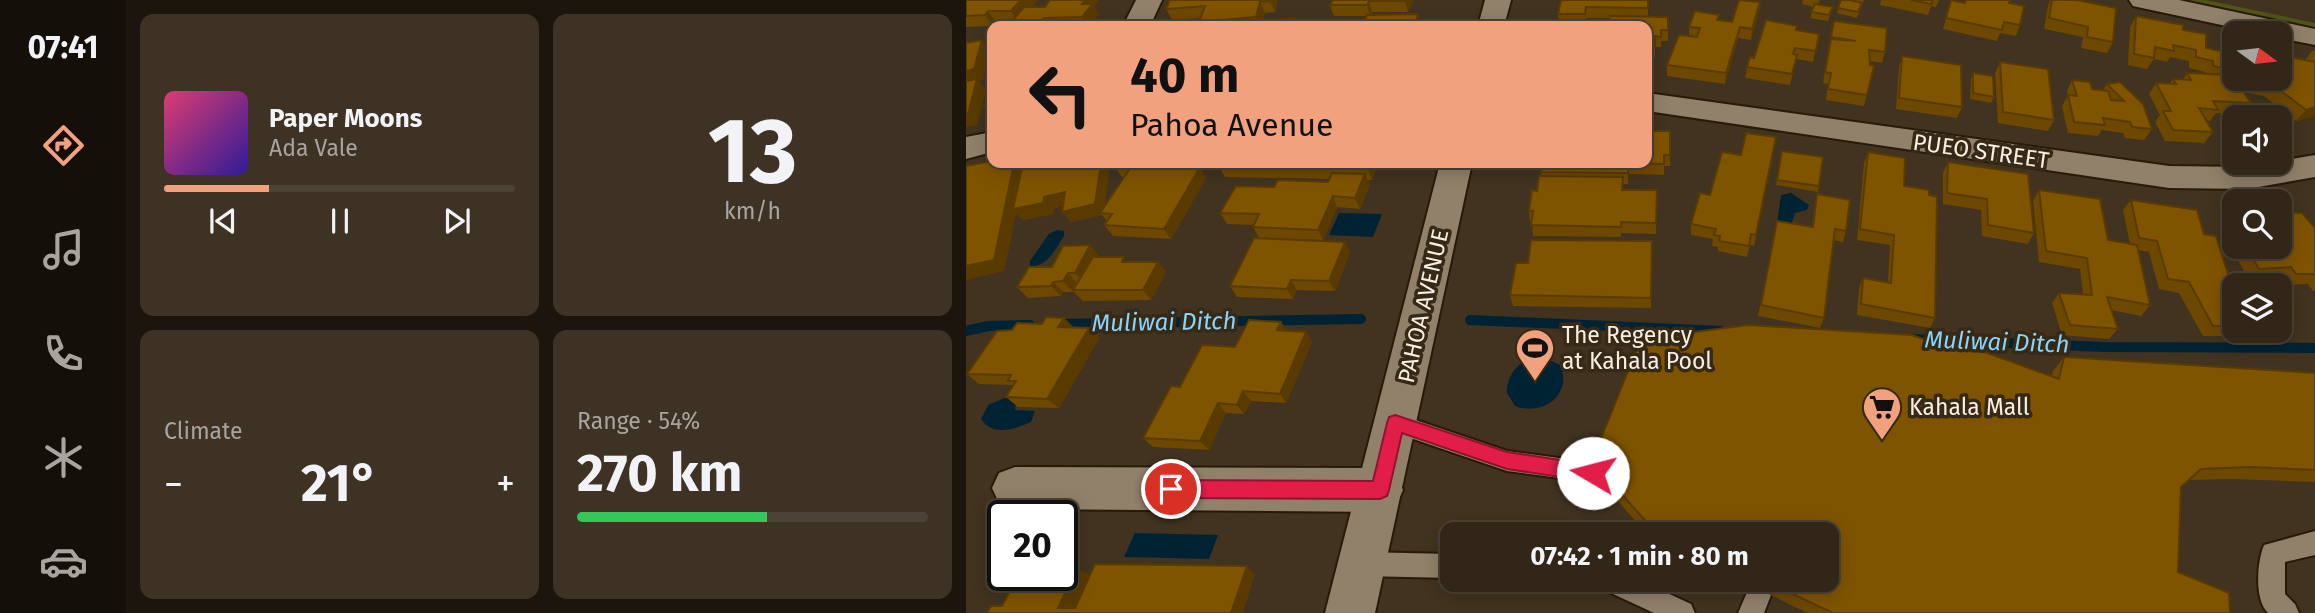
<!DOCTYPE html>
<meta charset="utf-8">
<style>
body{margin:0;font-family:"Fira Sans",sans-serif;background:#3d3224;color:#f1f3f6;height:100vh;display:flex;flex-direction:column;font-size:26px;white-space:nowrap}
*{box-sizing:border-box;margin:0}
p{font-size:23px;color:#a8a5a1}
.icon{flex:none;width:38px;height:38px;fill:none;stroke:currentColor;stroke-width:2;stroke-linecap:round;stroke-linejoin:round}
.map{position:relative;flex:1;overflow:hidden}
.side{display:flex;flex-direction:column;gap:14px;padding:14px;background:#1b150d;width:840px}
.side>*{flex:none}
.hud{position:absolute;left:21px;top:21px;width:665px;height:147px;border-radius:14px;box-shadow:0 4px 18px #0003,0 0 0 2px #4c4336;background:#f1a17d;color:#111;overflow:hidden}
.needle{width:46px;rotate:105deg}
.buttons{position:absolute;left:1256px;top:21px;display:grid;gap:14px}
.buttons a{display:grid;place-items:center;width:70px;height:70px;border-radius:14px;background:#312617;box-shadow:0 4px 18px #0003,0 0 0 2px #4c4336;font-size:35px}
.speed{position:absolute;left:21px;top:500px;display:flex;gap:14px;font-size:35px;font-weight:700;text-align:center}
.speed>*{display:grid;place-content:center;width:91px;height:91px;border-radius:50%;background:#312617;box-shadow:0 4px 18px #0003,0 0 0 2px #4c4336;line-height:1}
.speed .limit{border:4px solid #111;border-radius:10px;background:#fff;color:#111}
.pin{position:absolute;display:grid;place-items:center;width:60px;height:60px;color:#fff;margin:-30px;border:4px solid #fff;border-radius:50%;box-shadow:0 2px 7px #0007}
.me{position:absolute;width:77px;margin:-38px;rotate:278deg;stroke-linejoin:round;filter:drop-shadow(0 0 5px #0008)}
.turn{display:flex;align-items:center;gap:24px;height:147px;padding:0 28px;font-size:32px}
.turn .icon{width:91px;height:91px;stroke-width:2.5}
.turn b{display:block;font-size:49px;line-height:60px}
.big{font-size:52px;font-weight:700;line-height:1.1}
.side .tile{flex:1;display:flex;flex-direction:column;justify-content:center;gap:10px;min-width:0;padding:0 24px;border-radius:14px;background:#3d3224}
.side .dial{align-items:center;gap:0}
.dial b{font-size:91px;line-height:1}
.song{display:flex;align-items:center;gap:21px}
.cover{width:84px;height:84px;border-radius:10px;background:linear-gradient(135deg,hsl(340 70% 55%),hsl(250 70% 35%))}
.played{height:7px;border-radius:4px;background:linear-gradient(90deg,#f1a17d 30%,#4c4336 30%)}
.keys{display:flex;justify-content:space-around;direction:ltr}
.heat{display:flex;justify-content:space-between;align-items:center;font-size:38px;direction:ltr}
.charge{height:10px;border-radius:5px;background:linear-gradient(90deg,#34c759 54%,#4c4336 0)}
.side .tiles{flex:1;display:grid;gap:14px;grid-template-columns:repeat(2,1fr)}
.trip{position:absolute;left:474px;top:522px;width:399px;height:70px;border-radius:14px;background:#312617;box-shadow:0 4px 18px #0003,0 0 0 2px #4c4336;font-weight:700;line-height:70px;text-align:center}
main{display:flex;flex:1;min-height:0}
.menu{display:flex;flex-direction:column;width:126px;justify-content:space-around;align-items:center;background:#140f09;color:#a8a5a1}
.menu .icon{width:49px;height:49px}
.menu .current{color:#f1a17d}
.menu b{font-size:32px;color:#f1f3f6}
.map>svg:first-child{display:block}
.green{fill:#525316}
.water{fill:#002333}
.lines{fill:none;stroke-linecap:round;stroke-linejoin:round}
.stream{stroke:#002333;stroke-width:10}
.service-casing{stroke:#271a07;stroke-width:4}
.minor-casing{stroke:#271a07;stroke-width:4}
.tertiary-casing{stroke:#271a07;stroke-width:4}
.service{fill:#91816a;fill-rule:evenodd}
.minor{fill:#91816a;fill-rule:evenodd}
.tertiary{fill:#91816a;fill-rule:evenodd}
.wall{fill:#6d4800}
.shaded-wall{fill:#593b00}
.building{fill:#7f5400;stroke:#593b00;stroke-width:2}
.route{fill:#e11d48;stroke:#92132f;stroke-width:2}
.labels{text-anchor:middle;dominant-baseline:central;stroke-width:7;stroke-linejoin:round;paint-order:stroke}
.street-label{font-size:23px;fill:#f8efe3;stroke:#362915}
.poi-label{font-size:23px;fill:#f8efe3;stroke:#362915;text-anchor:start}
.water-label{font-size:24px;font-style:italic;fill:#89d5fe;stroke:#362915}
</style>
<main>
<nav class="menu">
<b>07:41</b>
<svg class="icon current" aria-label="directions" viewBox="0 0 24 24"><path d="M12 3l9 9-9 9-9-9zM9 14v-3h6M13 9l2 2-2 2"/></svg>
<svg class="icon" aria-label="music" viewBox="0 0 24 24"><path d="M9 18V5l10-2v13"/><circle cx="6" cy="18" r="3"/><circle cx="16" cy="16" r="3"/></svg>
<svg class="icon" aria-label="phone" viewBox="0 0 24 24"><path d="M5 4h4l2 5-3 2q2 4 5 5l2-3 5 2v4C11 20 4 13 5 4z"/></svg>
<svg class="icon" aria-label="climate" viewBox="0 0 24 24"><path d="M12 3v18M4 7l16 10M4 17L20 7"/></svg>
<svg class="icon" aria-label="car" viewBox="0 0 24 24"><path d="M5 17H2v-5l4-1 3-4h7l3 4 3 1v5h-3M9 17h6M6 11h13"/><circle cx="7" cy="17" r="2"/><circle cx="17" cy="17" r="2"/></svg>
</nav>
<section class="side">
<div class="tiles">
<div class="tile">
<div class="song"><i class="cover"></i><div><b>Paper Moons</b><p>Ada Vale</p></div></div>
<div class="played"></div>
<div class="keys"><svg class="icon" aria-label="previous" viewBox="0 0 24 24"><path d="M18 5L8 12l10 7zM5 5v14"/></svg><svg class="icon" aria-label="pause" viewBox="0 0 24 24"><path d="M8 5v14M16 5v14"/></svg><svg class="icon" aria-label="next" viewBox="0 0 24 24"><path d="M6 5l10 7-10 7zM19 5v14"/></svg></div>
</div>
<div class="tile dial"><b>13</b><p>km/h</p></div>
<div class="tile"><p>Climate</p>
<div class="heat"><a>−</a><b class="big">21°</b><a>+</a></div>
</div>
<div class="tile"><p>Range · 54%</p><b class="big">270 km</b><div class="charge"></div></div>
</div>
</section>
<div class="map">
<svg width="1349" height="613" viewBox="0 0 1349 613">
<rect width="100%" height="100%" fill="#41331f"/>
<!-- green -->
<polygon class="green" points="1200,0 1240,0 1349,23 1349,32"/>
<!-- water -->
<g class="water">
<polygon points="825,193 843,205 841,210 829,213 825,225 811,223 815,195"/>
<polygon points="373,213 416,214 407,237 363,235"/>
<path d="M91,230L98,231V236C89,249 82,267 64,266V261L83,234Z"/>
<path d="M574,356L594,365C607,393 578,417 549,406L541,393C540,374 555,358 574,356Z"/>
<path d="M41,397L50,402L49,410L69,411L65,422C48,429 27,437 15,419L22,405Z"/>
<polygon points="169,533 252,535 243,559 158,557"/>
</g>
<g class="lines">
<!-- stream -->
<g class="stream">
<polyline points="504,320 755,331"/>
<polyline points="90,324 395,319"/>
<polyline points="0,331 22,326 64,325"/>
<polyline points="946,339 1138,347 1349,348"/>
</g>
<!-- service casing -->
<g class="service-casing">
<g id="service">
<polygon points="429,413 541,451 652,466 660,469 663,476 660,483 652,486 541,471 421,430 418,423 421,416"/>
<path d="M1349,531V555L1319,562V594L1329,604L1333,613H1302C1288,599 1291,562 1298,545Z"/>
<polygon points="395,552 486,554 486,578 395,576 386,573 383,564 386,555"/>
<polygon points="631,579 671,579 725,604 729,613 688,613 634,588"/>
<polygon points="791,579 804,581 807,590 798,613 772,613 786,581"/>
</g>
</g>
<!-- minor casing -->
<g class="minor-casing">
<g id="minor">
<polygon points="170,0 196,0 184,26 157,26"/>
<polygon points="681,93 1203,166 1281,167 1349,155 1349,177 1281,189 1203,188 681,111"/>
<polygon points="26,132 26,152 0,159 0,137"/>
<polygon points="49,467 414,468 430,475 437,490 430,505 414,512 49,509 33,503 26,488 33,473"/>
</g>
</g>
<!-- tertiary casing -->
<g class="tertiary-casing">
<g id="tertiary">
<polygon points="519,0 545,0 538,26 512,26"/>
<polygon points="1163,0 1213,0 1349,29 1349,45 1314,38 1314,33 1293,33 1176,8 1167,6"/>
<polygon points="474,163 506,163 409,613 359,613"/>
</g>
</g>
<!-- service -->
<use href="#service" class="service"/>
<!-- minor -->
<use href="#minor" class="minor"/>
<!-- tertiary -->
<use href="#tertiary" class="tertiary"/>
</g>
<!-- wall -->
<g class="wall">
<polygon points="0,0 66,7 79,7 84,0 133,0 128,7 133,14 124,26 42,26 45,22 30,22 27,26 0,27"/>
<polygon points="204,0 312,0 309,12 299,13 295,26 235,26 233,22 234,18 206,20 200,9"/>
<polygon points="367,0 447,0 442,12 406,12 405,15 452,14 455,26 349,26 397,24 400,16 368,16 364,5"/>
<polygon points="595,0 682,0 682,17 702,17 702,41 695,41 695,47 689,47 689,57 683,57 682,73 681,73 681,26 644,18 620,18 620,25 593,25 592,14"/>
<polygon points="837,0 854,0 852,4 867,7 862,21 844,18 848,7 836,4"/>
<polygon points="874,0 898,0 891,18 871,13 875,0"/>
<polygon points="915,0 973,0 970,7 965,6 962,15 914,5"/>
<polygon points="985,0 998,3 999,0 1044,0 1043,3 1054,25 1050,36 1034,33 1031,41 977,29"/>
<polygon points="1084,0 1111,0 1147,42 1141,53 1115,48 1117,37 1078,29 1082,6"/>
<polygon points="794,2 793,12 785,40 772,38 759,84 701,76 701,65 723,36 723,27 753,20 766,22"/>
<polygon points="1170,16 1217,30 1267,71 1263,75 1269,79 1314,79 1339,60 1347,50 1349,51 1349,116 1330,121 1298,96 1277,92 1285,103 1276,114 1250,113 1244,121 1240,120 1247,132 1238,143 1199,141 1189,122 1194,115 1183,94 1190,83 1203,84 1207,79 1217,79 1221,73 1239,74 1239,72 1223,68 1223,61 1204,57 1201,62 1188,59 1181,69 1162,65 1164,27"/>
<polygon points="830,30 853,34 847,62 830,59 824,85 779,78 781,67"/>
<polygon points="865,32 919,52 916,63 903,61 901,95 898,106 860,100 862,84 857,83"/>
<polygon points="1269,54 1269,78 1266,58"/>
<polygon points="936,56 996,107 991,118 930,109 933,67"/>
<polygon points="1034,62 1088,120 1082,131 1032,123 1029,73"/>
<polygon points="1007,73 1028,97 1025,103 1004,99 1005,79"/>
<polygon points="1106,80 1126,89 1137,90 1141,84 1186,129 1178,140 1159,138 1157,133 1136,130 1132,136 1102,133 1096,106 1102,96 1101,91"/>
<polygon points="704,131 704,166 698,166 698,175 662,174 662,184 657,184 657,190 691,190 690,234 655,233 655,237 567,236 566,222 564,222 563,211 571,191 575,176 575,172"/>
<polygon points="810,137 788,246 784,245 781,257 752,251 752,247 746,246 747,239 725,235 725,224 744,195 775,155"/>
<polygon points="816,151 853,186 852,192 810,185"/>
<polygon points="902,152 938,186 969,318 964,328 891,315 893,288 897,278 922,282 924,245 891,240 898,163"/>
<polygon points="982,162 1068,233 1062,244 1016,236 1015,210 977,204 977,173"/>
<polygon points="26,163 55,163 57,165 139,206 158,177 156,177 148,166 149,163 212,163 215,166 240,178 205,239 147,236 138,225 141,221 136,215 105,222 97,206 88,208 87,214 57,220 50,213 38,271"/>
<polygon points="255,163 412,163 406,180 402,180 404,185 394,209 371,207 357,240 293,238 287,227 288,225 261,224 254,213 308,187 362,182 363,179 259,177 253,166"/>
<polygon points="1073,190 1142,240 1164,244 1157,210 1165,200 1238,234 1263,277 1282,278 1265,248 1269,243 1269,247 1314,247 1349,228 1349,291 1347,291 1342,284 1319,285 1314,278 1290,279 1269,285 1269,331 1314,331 1314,317 1320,326 1308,336 1237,336 1213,293 1193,289 1183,252 1172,250 1184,305 1175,316 1145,310 1152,329 1143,339 1096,335 1086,303 1093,293 1117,294 1114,269 1073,262 1067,201"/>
<polygon points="851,194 880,231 877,242 867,240 858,318 854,328 792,316 811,221 846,227"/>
<polygon points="686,241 685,308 547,306 544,295 562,263"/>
<polygon points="384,252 369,291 331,290 327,299 271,297 264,286"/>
<polygon points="133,256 132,257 162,262 192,262 200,272 185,300 117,301 107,291 107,292 97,292 95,296 62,298 51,287 86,267"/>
<polygon points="98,318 108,328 123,328 133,338 93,408 52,407 40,397 47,385 46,385 13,384 1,374 46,330"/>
<polygon points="315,322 320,330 340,332 346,342 320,403 285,401 278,414 260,413 243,450 187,447 177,438 214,387 269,347"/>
<polygon points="993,351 1086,376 1087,371 1098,357 1349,373 1349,482 1268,479 1222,480 1215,487 1212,572 1264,613 842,613 771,579 861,579 861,534 681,534 627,473 626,461"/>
</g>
<!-- shaded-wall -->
<g class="shaded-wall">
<polygon points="55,0 72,0 53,22 45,11"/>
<polygon points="119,0 133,0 128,7 133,14 124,26 122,26 116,17 116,4"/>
<polygon points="304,0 312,0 309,12 304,1"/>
<polygon points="440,0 447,0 442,12 439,1"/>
<polygon points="403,1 406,12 404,16 401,5"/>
<polygon points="294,2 299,13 295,26 290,17"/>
<polygon points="794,2 793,12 785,40 786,29"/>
<polygon points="22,11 30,22 27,26 19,15"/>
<polygon points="452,14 455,26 449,26"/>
<polygon points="78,18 83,26 72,26"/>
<polygon points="774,27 772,38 759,84 760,73"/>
<polygon points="16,40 25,51 17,80 13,81 20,90 11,125 0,127 0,71"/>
<polygon points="26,106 26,117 18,107"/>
<polygon points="1349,107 1349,116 1330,121 1340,110"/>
<polygon points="48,163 55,163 78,197 99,192 108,203 88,208 87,214 57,220 50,213 38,271 0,280 0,266"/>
<polygon points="135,163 144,163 138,213 136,213 129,204"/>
<polygon points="206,163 212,163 215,167 205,166"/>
<polygon points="404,163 412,163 406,180 402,169"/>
<polygon points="234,167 240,178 205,239 198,229"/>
<polygon points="399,174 404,185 394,209 389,198"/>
<polygon points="367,196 371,207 357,240 352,230"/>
<polygon points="129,204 136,213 134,213 136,215 105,222 96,212"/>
<polygon points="379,242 384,252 369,291 363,281"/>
<polygon points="124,245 133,256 118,283 109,273"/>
<polygon points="192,262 200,272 185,300 177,290"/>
<polygon points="102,273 112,284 107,292 97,281"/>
<polygon points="325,280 331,290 327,299 321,289"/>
<polygon points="87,282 97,292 95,296 85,286"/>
<polygon points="98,318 108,328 92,327"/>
<polygon points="315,322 321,332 311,330"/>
<polygon points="123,328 133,338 93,408 81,399"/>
<polygon points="340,332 346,342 320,403 314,394"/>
<polygon points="277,391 285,401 278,414 271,405"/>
<polygon points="252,403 260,413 243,450 234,441"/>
<polygon points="281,566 289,574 277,613 265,613"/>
<polygon points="111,568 124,575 106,613 92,608"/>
</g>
<!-- building -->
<g class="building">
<polygon points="0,0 55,0 45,11 22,11 19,15 0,16"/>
<polygon points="84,0 119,0 116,4 126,4 116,17 78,18 72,26 42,26 58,7 79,7"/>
<polygon points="204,0 304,0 304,1 294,2 290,17 233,22 239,6 200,9"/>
<polygon points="367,0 440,0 439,1 403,1 401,5 364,5"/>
<polygon points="595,0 682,0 682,8 620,7 619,14 592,14"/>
<polygon points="773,0 794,2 786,29 774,27 760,73 701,65 713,35 731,37 734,28 723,27 729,11 753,15 751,20 766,22"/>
<polygon points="875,0 884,0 896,3 892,12 872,8"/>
<polygon points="945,0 967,0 965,4"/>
<polygon points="985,0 999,3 1000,0 1044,0 1043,3 1058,6 1054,25 1038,22 1036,30 980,18"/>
<polygon points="1086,0 1111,0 1150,8 1147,42 1121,37 1122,27 1083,18"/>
<polygon points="849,4 867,7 863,15 845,12"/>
<polygon points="452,14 449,26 349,26 350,24 397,24 401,15"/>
<polygon points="644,16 702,17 702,30 695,30 695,37 689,36 689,46 683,46 683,62 681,62 681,26 643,26"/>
<polygon points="1170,16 1217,25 1217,30 1240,34 1240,48 1265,53 1267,71 1247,66 1247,61 1230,57 1230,50 1207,45 1208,51 1189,47 1188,58 1168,54"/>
<polygon points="329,18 328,26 308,26 309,20"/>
<polygon points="800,20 831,26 830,30 853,34 850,51 829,48 827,54 831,55 826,74 781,67 784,57 788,58"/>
<polygon points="868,21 921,28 919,52 903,50 904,65 908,66 901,95 862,89 865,73 859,72 865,39 890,41 865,37"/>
<polygon points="16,40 8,69 0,71 0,43"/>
<polygon points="1314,55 1349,62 1349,107 1340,110 1307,85 1279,80 1279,79 1314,79"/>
<polygon points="936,56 995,65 996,107 933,98"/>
<polygon points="1034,62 1082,69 1088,120 1037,112"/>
<polygon points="1007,73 1027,76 1028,97 1007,93"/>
<polygon points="1221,73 1266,75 1285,103 1247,101 1252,110 1233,108 1247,132 1207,130 1197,111 1205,111 1190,83 1210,84 1207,79 1225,80"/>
<polygon points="11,79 2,114 0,114 0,81"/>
<polygon points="1106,80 1124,82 1126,89 1142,91 1145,100 1158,101 1141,84 1154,82 1177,104 1186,129 1166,127 1164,122 1137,118 1139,125 1108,122 1102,95 1111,96"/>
<polygon points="26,89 26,106 18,107"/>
<polygon points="681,131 704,131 704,155 698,155 698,164 662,163 662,173 575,172 576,163 681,163"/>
<polygon points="780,133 810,137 790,235 785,234 783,246 753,241 754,236 748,235 750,229 725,224 734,193 744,195 756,152 775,155"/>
<polygon points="816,151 857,157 853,186 811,180"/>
<polygon points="902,152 939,158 938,186 963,190 963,195 971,197 969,318 895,304 897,278 925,283 928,235 894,229"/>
<polygon points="26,161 26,163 48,163 28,260 0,266 0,166"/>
<polygon points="982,162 1062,174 1068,233 1022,225 1021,199 981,193"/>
<polygon points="57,163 135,163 129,204 96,212 99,192 78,197 77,203 47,209"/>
<polygon points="149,163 206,163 205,166 234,167 198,229 138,225 146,214 134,213 165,167 148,166"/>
<polygon points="255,163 404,163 402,169 253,166"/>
<polygon points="366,173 399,174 389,198 367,196 352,230 287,227 293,214 254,213 270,186 308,187 312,180 362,182"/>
<polygon points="573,176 657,177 656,190 691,190 690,223 655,222 655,227 565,225 567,211 563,211 566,190 571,191"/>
<polygon points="1073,190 1134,199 1142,240 1171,245 1184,305 1141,297 1152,329 1104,325 1093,293 1126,295 1121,258 1080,251"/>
<polygon points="851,194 884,200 880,231 869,229 858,318 795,305 811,221 847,227"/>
<polygon points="1165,200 1231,210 1238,234 1250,236 1263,277 1290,278 1294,285 1269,285 1269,326 1247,326 1223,282 1202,279 1191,241 1173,238"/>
<polygon points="1314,213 1336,213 1349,228 1349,274 1330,274 1325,267 1293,269 1280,247 1314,247"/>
<polygon points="288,238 379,242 363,281 325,280 321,289 264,286"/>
<polygon points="565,240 686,241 685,298 544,295 550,263 562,263"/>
<polygon points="124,245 109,273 102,273 97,281 87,282 85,286 51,287 63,267 86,267 97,246"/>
<polygon points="127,257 158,257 156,262 192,262 177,290 107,290"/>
<polygon points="80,317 98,318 92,327 123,328 81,399 40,397 50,381 42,381 45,375 1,374 31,331 46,330 51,323 76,324"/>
<polygon points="1314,317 1320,326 1314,326"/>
<polygon points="283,320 315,322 311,330 340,332 314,394 277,391 271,405 252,403 234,441 177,438 205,386 214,387 236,345 269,347"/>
<polygon points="782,325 946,335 993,351 999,345 1093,379 1098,357 1349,373 1349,470 1285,467 1235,469 1215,487 1212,572 1263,593 1264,613 867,613 795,579 861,579 861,534 698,534 686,528 626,461 675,339"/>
<polygon points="129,564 281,566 265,613 21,613 25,606 36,606 52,576 96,576 96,567 111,568 92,608 109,608"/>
</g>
<!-- route -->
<polygon class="route" points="429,415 541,452 627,465 634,467 637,473 634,479 627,482 541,469 436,433 423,490 421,496 414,499 205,498 199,495 196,489 199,482 205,480 407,481 421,423 423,417"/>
<!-- icons -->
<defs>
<g id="stadium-pin" transform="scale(2.0125)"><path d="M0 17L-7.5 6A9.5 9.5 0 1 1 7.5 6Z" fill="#f1a17d" stroke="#362915"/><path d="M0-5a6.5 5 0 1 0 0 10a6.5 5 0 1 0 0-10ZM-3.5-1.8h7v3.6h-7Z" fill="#111"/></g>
<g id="supermarket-pin" transform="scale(2.0125)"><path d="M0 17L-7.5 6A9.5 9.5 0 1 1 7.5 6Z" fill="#f1a17d" stroke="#362915"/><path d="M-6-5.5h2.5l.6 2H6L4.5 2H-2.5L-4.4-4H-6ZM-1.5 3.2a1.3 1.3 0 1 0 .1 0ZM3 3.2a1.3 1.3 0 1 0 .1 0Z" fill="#111"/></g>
</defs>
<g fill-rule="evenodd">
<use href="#stadium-pin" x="569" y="348"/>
<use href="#supermarket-pin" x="916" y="407"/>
</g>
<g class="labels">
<!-- street labels -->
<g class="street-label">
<text transform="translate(1015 151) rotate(8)">PUEO STREET</text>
<text transform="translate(457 306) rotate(-77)">PAHOA AVENUE</text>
</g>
<!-- poi labels -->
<g class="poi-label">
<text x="596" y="335">The Regency<tspan x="596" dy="26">at Kahala Pool</tspan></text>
<text x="943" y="407">Kahala Mall</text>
</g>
<!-- water labels -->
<g class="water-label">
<text transform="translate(198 322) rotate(-1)">Muliwai Ditch</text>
<text transform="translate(1031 342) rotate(2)">Muliwai Ditch</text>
</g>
</g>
</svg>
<div class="buttons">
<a><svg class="needle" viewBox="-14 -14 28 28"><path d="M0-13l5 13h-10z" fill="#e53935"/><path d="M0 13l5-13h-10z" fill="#a8a5a1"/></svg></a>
<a><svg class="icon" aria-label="sound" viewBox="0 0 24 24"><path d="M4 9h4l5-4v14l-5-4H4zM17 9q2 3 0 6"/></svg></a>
<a><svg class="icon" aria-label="search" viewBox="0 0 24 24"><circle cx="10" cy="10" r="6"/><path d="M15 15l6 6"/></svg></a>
<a><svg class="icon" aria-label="layers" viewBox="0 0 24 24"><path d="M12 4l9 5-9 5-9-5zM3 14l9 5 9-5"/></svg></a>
</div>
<div class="speed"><div class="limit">20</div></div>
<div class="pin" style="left:205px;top:489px;background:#d93025"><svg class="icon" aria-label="arrive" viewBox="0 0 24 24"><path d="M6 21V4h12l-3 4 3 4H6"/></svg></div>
<svg class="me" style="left:627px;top:473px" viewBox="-20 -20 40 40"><circle r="19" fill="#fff"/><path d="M0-13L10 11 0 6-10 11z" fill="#e11d48"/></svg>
<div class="trip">07:42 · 1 min · 80 m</div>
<div class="hud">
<div class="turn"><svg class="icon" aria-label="left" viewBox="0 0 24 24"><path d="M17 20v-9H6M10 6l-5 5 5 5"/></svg><div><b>40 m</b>Pahoa Avenue</div></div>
</div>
</div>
</main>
